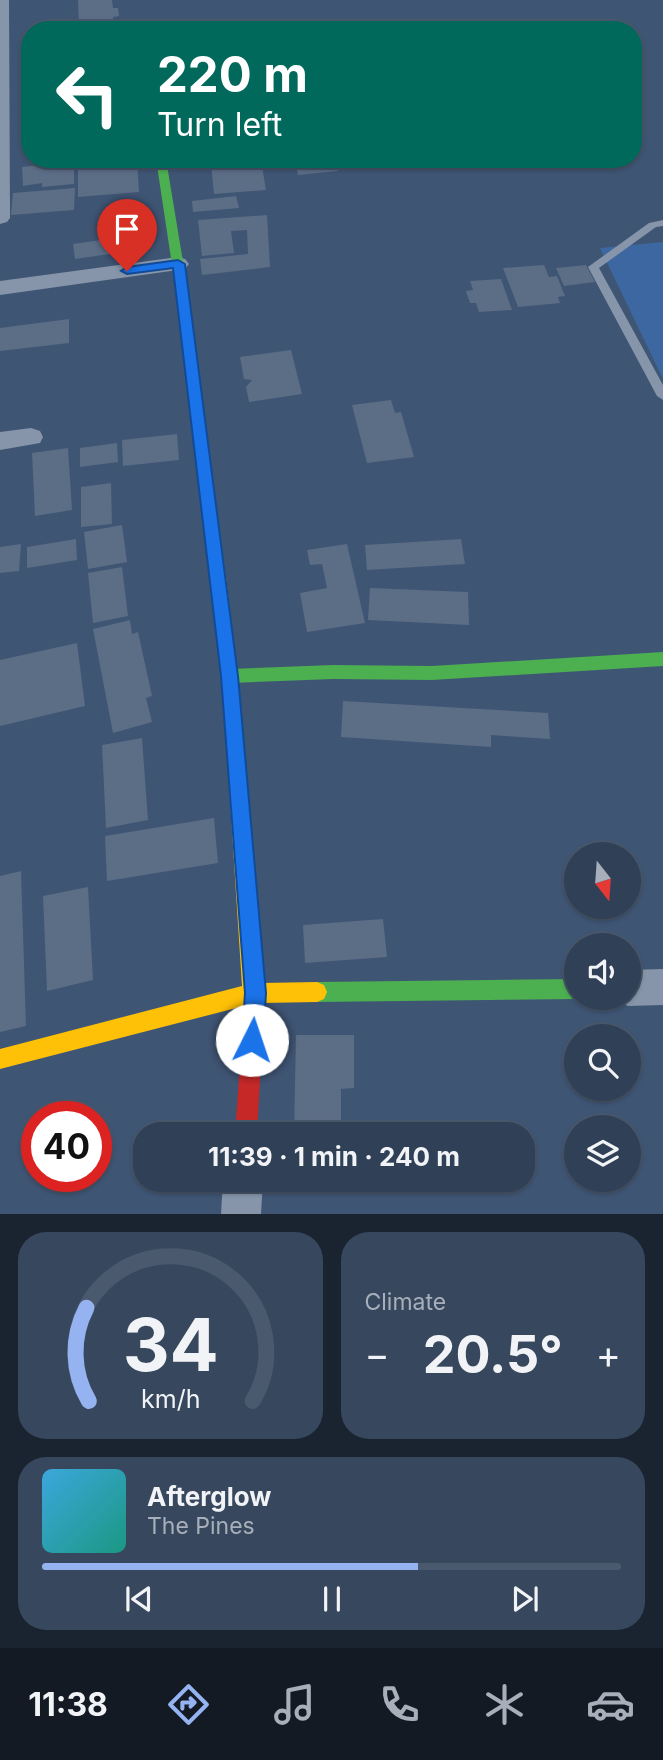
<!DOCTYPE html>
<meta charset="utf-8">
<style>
body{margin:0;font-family:Inter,sans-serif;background:#37475d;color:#f1f3f6;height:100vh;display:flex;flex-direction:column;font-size:26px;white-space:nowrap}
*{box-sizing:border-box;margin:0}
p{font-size:23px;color:#a7afba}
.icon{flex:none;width:38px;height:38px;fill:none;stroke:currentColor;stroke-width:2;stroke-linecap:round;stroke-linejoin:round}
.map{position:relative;height:1214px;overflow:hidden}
.details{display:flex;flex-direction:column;gap:18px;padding:18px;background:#1a2330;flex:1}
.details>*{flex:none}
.banner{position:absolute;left:21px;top:21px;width:621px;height:147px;border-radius:28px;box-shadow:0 2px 5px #0004,0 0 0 2px #4a596d;background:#00695c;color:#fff;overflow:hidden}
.needle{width:46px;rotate:163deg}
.controls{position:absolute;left:564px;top:842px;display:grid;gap:14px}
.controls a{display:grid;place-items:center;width:77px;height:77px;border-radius:50%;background:#2f4057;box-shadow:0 2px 5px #0004,0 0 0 2px #4a596d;font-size:35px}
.speed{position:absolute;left:21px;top:1101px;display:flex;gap:14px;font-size:35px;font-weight:700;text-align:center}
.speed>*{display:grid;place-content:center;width:91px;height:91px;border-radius:50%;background:#2f4057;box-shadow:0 2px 5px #0004,0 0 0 2px #4a596d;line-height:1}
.speed .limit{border:10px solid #d22;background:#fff;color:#111}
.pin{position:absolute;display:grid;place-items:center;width:60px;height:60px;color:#fff;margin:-72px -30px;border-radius:50% 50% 50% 0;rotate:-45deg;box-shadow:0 0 7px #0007}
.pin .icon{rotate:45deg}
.me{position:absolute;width:77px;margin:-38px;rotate:4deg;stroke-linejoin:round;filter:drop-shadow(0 0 5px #0008)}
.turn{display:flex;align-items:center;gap:24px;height:147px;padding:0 21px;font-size:32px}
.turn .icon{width:91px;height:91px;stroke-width:2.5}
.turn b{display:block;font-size:49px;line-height:60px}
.big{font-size:52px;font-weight:700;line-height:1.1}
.details .card{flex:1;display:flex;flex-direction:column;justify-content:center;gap:10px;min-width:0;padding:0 24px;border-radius:28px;background:#37475d}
.details .dial{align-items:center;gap:0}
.dial svg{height:182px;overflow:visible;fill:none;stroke:#4a596d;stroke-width:7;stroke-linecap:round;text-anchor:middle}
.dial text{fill:#f1f3f6;stroke:none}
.song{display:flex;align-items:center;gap:21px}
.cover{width:84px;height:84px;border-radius:10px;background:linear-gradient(135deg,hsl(200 70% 55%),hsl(170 70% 35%))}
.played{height:7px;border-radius:4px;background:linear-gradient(90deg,#95b2f1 65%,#4a596d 65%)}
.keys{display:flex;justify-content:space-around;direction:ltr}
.heat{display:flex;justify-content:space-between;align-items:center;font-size:38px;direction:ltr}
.details .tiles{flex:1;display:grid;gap:18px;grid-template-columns:1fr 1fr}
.card:last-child{grid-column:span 2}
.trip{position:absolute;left:133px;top:1122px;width:402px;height:70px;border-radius:28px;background:#2f4057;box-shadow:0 2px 5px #0004,0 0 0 2px #4a596d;font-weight:700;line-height:70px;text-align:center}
.dock{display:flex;height:112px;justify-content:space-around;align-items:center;background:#131a23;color:#a7afba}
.dock .icon{width:49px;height:49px}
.dock .on{color:#95b2f1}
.dock b{font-size:32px;color:#f1f3f6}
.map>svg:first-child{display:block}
.green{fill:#3d67a0}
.building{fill:#5c6d86}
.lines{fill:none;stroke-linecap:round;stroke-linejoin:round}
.lane{fill:#8695a9;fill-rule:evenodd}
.street{fill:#8695a9;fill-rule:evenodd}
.fast{fill:#4caf50;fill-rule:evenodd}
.slow{fill:#ffc107;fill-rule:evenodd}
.jam{fill:#c62828;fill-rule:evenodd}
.route{fill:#1a73e8;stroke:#114b97;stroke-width:2}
</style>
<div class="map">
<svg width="663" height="1214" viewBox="0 0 663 1214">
<rect width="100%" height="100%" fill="#3f5574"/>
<!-- green -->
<polygon class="green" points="663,242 663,379 600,248"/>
<!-- building -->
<g class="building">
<polygon points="78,0 112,0 113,8 118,8 119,16 113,17 113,21 79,24"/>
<polygon points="78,159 137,160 139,192 78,197"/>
<polygon points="295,159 335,159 338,171 298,175"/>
<polygon points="261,160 266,190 214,194 211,164"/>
<polygon points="65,162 66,165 74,164 74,184 42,187 42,183 23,186 22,167"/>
<polygon points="75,188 74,210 11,215 13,193"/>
<polygon points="236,196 239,208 193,212 192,201"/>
<polygon points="267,215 270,267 202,275 200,259 248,254 247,230 231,231 234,253 202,256 198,220"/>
<polygon points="115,238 117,253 75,259 73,244"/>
<polygon points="544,265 549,277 557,276 565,296 558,297 560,303 518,307 503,268"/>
<polygon points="586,265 595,282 564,286 556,268"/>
<polygon points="501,279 512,310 479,312 476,303 470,303 466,291 473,290 470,281"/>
<polygon points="69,319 69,343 0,351 0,328"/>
<polygon points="291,350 302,394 249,402 246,387 252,380 244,379 240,357"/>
<polygon points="391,400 395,413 401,412 414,457 367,463 352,405"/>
<polygon points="177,434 179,460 123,466 122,440"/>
<polygon points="117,443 118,462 80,467 80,448"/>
<polygon points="68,448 72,510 35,516 32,453"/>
<polygon points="111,483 112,524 81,527 81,487"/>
<polygon points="122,525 127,562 88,569 84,532"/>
<polygon points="76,539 77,560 27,568 27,547"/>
<polygon points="461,539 465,564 367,570 365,545"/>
<polygon points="21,544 19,571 0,573 0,547"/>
<polygon points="347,544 365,623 307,632 300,593 327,588 322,564 310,565 307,550"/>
<polygon points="122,567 128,616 93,623 88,573"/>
<polygon points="370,588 468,592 469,625 368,620"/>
<polygon points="130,620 132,634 138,632 152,696 146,698 152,722 113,733 93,629"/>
<polygon points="77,643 85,706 0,726 0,660"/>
<polygon points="343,701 548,713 550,739 491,735 491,747 341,737"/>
<polygon points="142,738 148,820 106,828 102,745"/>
<polygon points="214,818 218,863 107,881 105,836"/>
<polygon points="21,871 26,1026 0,1032 0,876"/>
<polygon points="88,887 93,980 47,991 43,896"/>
<polygon points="383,919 387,957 305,963 303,925"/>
<polygon points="296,1035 354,1035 354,1088 341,1089 341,1134 294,1134"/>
</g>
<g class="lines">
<!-- lane -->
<polygon class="lane" points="663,220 663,226 656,227 599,268 663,385 663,400 657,396 588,267 649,223"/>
<!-- street -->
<g class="street">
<polygon points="0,0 9,0 10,218 7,222 0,224"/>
<polygon points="178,257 185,259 189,264 185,269 0,295 0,281"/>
<polygon points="31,428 40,431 43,437 40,443 0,450 0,432"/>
<polygon points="663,969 663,1005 628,1006 615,1001 614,998 628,998 628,970"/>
<polygon points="223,1180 263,1180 261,1214 221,1214"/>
</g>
<!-- fast -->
<g class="fast">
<polygon points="156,159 166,159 189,298 226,577 223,582 213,582 210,577 177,298"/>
<polygon points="663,652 663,666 432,680 333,679 230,683 224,681 222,676 224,671 230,669 333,665 432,666"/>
<polygon points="576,979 576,998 580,998 576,999 317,1002 310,999 307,992 310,985 317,982"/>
</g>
<!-- slow -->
<polygon class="slow" points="218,571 223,572 226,577 238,676 262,983 317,982 324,985 327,992 324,999 317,1002 264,1003 261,1014 254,1017 247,1014 244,1006 0,1069 0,1049 242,986 222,676 210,577 213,572"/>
<!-- jam -->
<polygon class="jam" points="254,997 261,1000 264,1007 257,1134 235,1134 244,1007 247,1000"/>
</g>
<!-- route -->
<polygon class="route" points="178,260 185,264 238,676 266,993 263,1040 260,1047 252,1050 245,1047 242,1040 245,993 221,676 173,268 127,274 121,271 127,267"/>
</svg>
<div class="controls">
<a><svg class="needle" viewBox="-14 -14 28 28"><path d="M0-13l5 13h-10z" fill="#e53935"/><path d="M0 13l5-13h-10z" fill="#a7afba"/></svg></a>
<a><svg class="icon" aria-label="sound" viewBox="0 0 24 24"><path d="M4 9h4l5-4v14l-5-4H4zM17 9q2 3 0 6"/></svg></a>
<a><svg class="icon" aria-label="search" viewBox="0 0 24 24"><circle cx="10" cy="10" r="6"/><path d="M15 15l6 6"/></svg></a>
<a><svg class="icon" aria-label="layers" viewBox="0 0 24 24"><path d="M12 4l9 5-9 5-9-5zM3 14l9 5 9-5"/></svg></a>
</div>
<div class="speed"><div class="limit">40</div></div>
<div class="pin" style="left:127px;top:271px;background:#d93025"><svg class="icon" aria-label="arrive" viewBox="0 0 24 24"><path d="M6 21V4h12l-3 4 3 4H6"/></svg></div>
<svg class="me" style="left:252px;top:1040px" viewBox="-20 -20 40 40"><circle r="19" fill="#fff"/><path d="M0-13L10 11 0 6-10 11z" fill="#1a73e8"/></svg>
<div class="trip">11:39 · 1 min · 240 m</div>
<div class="banner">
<div class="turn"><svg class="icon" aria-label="left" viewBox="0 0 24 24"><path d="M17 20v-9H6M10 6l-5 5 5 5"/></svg><div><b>220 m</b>Turn left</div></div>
</div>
</div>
<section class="details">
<div class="tiles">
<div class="card dial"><svg viewBox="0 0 100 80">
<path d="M14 69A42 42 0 1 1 86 69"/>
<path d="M14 69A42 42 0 0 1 13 28" stroke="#95b2f1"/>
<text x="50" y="56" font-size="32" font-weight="700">34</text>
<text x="50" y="72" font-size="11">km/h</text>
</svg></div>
<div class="card"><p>Climate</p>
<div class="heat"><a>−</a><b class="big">20.5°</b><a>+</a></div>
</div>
<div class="card">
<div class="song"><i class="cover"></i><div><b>Afterglow</b><p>The Pines</p></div></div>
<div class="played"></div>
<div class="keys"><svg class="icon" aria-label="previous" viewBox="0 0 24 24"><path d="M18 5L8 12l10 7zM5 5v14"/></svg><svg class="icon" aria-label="pause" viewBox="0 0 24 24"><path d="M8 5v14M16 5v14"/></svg><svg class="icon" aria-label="next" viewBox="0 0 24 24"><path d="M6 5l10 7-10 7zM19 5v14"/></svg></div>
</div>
</div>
</section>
<nav class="dock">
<b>11:38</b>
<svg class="icon on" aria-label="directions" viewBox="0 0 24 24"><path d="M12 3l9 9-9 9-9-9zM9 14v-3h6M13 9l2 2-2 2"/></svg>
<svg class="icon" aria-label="music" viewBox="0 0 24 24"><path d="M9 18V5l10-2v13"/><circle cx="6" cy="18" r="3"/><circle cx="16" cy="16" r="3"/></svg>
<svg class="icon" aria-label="phone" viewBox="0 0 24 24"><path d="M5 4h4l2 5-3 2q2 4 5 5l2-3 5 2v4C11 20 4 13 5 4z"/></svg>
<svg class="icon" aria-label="climate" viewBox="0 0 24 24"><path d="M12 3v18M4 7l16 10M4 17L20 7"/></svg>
<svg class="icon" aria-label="car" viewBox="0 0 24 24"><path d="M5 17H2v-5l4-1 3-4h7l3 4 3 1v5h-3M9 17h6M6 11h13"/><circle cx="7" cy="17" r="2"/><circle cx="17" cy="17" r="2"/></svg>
</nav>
